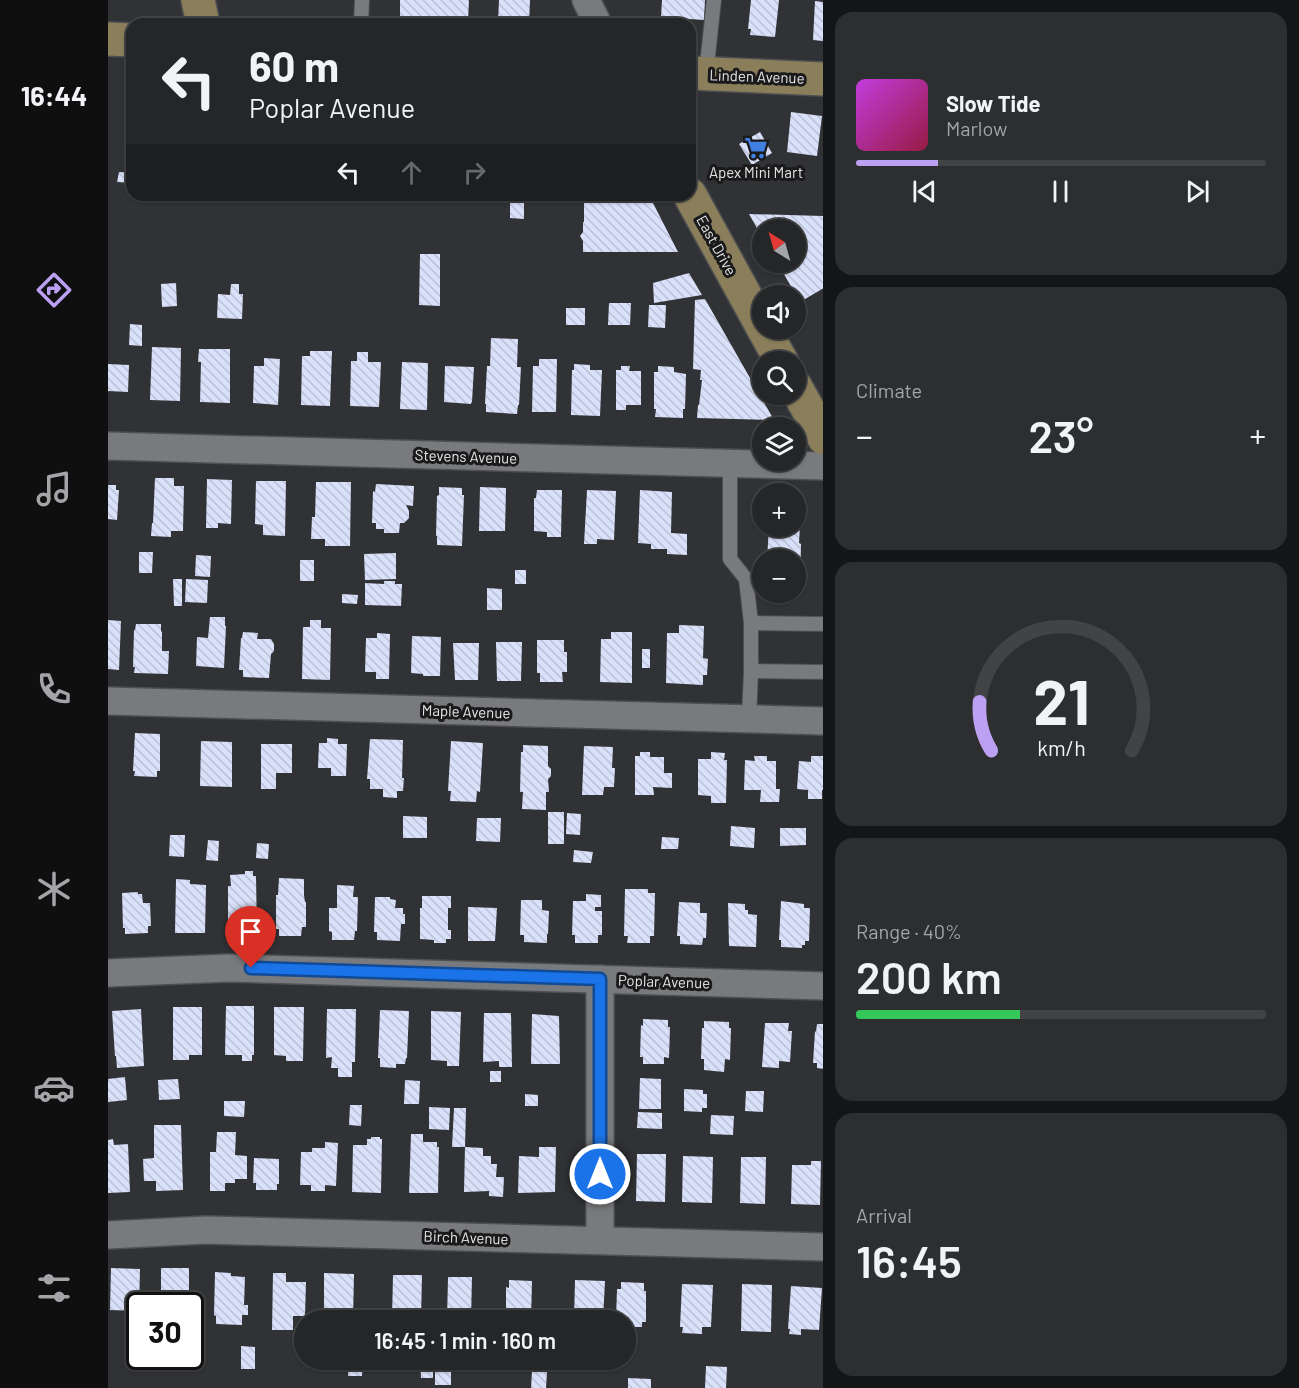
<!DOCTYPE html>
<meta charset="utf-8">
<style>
body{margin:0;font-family:Barlow,sans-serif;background:#2d2e30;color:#f1f3f6;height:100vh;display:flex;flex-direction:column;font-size:22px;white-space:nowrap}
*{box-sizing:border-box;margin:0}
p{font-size:20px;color:#a3a5a8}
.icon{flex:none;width:33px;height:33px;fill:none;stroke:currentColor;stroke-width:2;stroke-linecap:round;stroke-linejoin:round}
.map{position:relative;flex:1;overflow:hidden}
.drawer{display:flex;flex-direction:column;gap:12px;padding:12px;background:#141516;width:476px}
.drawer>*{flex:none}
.banner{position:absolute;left:18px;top:18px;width:570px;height:183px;border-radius:18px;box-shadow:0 2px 4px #0004,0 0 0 2px #424345;background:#252628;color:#f1f3f6;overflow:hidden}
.needle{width:39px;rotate:323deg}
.tools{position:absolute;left:644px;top:219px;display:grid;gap:12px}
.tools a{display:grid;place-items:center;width:54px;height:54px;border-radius:50%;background:#252628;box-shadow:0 2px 4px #0004,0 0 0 2px #424345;font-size:30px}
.speed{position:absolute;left:18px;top:1292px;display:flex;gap:12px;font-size:30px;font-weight:700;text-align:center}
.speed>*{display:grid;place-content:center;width:78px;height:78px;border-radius:50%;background:#252628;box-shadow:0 2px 4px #0004,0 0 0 2px #424345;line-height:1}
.speed .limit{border:3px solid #111;border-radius:9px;background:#fff;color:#111}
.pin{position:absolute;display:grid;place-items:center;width:51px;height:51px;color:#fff;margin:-62px -26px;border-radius:50% 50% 50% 0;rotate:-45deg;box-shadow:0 0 6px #0007}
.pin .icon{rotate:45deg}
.me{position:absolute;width:66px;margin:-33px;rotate:0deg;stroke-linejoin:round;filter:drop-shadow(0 0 4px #0008)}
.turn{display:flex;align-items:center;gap:21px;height:126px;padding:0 24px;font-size:27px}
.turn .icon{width:78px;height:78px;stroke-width:2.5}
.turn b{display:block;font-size:42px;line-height:51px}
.lanes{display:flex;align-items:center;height:57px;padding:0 24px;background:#0003;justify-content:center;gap:30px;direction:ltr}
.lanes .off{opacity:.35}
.big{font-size:45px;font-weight:600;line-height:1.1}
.drawer .widget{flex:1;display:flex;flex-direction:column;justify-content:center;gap:9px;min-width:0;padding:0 21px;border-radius:18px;background:#2d2e30}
.drawer .dial{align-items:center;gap:0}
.dial svg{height:156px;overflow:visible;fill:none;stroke:#424345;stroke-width:7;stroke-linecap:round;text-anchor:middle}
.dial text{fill:#f1f3f6;stroke:none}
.song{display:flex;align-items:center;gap:18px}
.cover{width:72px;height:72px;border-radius:9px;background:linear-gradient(135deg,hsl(290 70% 55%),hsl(340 70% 35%))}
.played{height:6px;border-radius:3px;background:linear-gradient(90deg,#bca0f2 20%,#424345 20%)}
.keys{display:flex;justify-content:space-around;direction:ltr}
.heat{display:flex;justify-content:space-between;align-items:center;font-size:33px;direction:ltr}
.charge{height:9px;border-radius:4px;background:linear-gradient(90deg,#34c759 40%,#424345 0)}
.trip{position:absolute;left:186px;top:1310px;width:342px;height:60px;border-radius:30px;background:#252628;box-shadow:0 2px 4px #0004,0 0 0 2px #424345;font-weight:600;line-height:60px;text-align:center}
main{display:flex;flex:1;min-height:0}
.tab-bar{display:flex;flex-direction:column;width:108px;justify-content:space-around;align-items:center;background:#0f0f10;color:#a3a5a8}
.tab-bar .icon{width:42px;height:42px}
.tab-bar .active{color:#bca0f2}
.tab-bar b{font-size:27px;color:#f1f3f6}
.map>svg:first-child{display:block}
.building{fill:url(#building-back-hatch)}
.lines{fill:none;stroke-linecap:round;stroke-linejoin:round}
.lane-casing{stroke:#4e4f51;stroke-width:16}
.street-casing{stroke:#4e4f51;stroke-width:30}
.secondary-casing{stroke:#4e4f51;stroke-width:36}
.lane{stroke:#797a7d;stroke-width:14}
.street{stroke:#797a7d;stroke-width:27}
.secondary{stroke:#8b7f5b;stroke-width:33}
.route-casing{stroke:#114b97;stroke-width:15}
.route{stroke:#1a73e8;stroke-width:10}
.labels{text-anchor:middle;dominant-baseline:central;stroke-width:6;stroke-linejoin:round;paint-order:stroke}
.street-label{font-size:15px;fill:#e5e5e7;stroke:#1a1a1b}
.poi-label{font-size:15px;fill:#e5e5e7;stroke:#1a1a1b}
</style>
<main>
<nav class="tab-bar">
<b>16:44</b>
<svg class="icon active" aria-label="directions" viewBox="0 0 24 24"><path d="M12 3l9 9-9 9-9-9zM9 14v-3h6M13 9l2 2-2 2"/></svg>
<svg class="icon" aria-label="music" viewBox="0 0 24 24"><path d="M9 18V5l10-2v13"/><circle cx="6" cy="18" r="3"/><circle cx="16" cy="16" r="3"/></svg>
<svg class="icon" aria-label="phone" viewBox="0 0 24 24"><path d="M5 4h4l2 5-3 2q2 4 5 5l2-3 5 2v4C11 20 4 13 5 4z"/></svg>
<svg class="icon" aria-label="climate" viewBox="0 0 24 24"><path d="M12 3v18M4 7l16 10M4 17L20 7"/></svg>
<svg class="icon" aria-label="car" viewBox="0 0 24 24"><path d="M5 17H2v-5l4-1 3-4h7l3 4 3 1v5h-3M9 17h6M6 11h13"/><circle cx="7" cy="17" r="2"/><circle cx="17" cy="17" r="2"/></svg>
<svg class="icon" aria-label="filters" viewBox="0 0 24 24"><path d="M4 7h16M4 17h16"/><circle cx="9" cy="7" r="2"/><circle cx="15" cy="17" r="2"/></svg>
</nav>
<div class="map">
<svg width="716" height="1388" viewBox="0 0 716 1388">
<defs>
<pattern id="building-back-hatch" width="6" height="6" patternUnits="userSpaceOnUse" patternTransform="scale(1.5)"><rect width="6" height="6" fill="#d9e0f9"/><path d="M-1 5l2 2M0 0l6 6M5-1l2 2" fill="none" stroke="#bbc1d5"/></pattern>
</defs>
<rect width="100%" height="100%" fill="#313235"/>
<!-- building -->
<g class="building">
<polygon points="292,0 361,0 360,21 292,19"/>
<polygon points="391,0 422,0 421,24 390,22"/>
<polygon points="554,0 597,0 596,20 553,17"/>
<polygon points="643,0 671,0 667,37 642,35 643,29 640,29"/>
<polygon points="707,1 716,2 716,41 705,40"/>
<polygon points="683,112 714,116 709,156 679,152"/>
<polygon points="652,132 664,153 644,165 631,144"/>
<polygon points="11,172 24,173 24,183 9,182"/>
<polygon points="476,196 503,196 503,202 545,203 570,252 475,252 475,241 472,236 475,232 475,222 476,222"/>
<polygon points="402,201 416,202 416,219 402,218"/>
<polygon points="641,214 716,216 716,288 692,302 669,262 687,262 687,230 654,230 654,237"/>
<polygon points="312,254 332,254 332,306 311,305"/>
<polygon points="581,273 594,295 546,303 545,283"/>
<polygon points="68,283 69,306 54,307 53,284"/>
<polygon points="123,284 131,284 131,294 135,294 134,319 109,318 110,294 122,295"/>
<polygon points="597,299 666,420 589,418 590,405 591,405 594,380 592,380 593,370 585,369 587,300"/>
<polygon points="501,303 523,303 522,325 500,325"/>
<polygon points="541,305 558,305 557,328 540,327"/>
<rect x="458" y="308" width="19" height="17"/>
<polygon points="22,324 34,325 34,346 21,345"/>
<polygon points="383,338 410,339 409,367 413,367 411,405 410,405 409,414 378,412 378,404 377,404 379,366 382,366"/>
<polygon points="44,347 73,348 72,401 42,400"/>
<polygon points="91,349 122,349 122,403 92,402 93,362 90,362"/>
<polygon points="202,351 224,351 222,406 193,405 194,356 202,356"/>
<polygon points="249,352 260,352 260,362 273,362 271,407 242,406 243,361 249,361"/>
<polygon points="156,358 172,359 170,405 145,403 146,366 156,366"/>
<polygon points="431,359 449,359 448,412 424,412 425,366 431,366"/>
<polygon points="294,362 320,363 319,410 292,409"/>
<polygon points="0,364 21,365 20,392 0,391"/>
<polygon points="466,364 482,365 482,370 494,370 492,416 463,415 464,370 466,370"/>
<polygon points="337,366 366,367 364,402 363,403 363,404 336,402"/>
<polygon points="513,366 522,366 521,371 533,371 533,405 518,405 518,410 508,410 508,370 513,370"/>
<polygon points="550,366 566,367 566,372 578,374 577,409 575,409 575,418 547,417 548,409 546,409 546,372 550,372"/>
<polygon points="47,478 66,478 66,486 76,486 75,531 63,531 63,537 43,536 44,523 45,523"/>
<polygon points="99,479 124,480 123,524 110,523 110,528 98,528"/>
<polygon points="148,481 178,481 177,536 155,535 155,525 147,524"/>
<polygon points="208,482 243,482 242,546 217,546 217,539 203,539 204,517 207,517"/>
<polygon points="268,484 306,486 305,506 298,505 301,511 301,518 296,523 292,523 291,533 276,533 276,529 268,529 268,523 264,523 265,491 267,492"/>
<polygon points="0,485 8,485 8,490 11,490 9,520 0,519"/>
<polygon points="331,487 354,488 354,495 356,495 354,546 329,545 329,536 328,536 329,496 331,495"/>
<polygon points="372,487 398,488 397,531 371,531"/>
<polygon points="429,490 454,490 453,537 439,537 439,532 426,531 426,498 428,498"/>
<polygon points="479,490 508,491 506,540 489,539 489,544 476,544"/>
<polygon points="532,490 564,492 563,533 579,534 579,555 559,554 559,549 543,549 543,544 530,543"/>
<polygon points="661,526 692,526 691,543 693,544 692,592 687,592 687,560 659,560"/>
<polygon points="31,552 45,552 44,573 31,573"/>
<polygon points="288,553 288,579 257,580 256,554"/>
<polygon points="88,555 103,556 102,577 87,576"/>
<rect x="192" y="560" width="14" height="21"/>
<rect x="407" y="570" width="11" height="14"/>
<polygon points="65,579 74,579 74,606 66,606"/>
<polygon points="78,579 100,580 99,603 77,602"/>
<polygon points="276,581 287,581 287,584 294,584 293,606 257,605 257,583 276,584"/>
<polygon points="379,588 394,589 394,610 379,610"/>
<polygon points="234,594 250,595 249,604 234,603"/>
<polygon points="102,617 117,617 117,626 118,626 116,668 88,666 89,637 100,638"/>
<polygon points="0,620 13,621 11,670 0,669"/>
<polygon points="202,620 213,620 213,628 223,628 222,680 194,679 195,627 202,627"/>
<polygon points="28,624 53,624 53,631 54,632 54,651 61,651 60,674 26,673 27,667 25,667 26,630 27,630"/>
<polygon points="571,625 596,626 595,658 600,659 599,675 595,675 595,685 558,683 559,633 571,633"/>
<polygon points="135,632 150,633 149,639 163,639 166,644 166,651 163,654 161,678 135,677 135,670 131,670 133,638 134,638"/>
<polygon points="503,632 524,632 524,683 492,682 493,639 503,639"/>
<polygon points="269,633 282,634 281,679 268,679 268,672 257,672 258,638 269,638"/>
<polygon points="304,636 333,637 332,676 315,676 315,674 303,673"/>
<polygon points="429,640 456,640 456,652 459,652 459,672 454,672 455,682 432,682 432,673 429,673"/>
<polygon points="388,642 414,642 413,681 389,681"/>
<polygon points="345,643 371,643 370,680 347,680"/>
<rect x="534" y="649" width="8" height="19"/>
<polygon points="27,733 52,734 52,771 49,771 49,777 26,776 27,771 25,771"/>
<polygon points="219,738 230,739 230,744 239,744 238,776 223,776 223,768 210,768 211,743 219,743"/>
<polygon points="262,739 295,740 294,778 296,778 295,791 289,791 289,798 275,797 275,789 262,789 262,779 259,779"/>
<polygon points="93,741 124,742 124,787 92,786"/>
<polygon points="343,741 375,743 372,792 369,791 368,802 342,801 343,791 340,791"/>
<polygon points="153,744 184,744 184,773 168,773 168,789 153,789"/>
<polygon points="415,745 440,746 440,766 443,769 443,776 440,779 441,792 438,792 438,810 414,809 415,792 412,792 413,752 415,752"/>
<polygon points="476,746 505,747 504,768 507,768 506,787 496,787 495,795 474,795"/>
<polygon points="532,752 542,752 542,757 556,757 556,773 564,773 564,788 545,787 546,795 527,795 527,756 532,756"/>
<polygon points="603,752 617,753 616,760 619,760 618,803 603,803 603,796 590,795 590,759 603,759"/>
<polygon points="646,756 659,756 659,761 668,761 668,789 672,789 671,802 652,802 653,790 636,790 637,760 647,761"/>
<polygon points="703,756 716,756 716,790 714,790 714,799 700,799 700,790 689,789 691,761 703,762"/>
<rect x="440" y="812" width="16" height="32"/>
<polygon points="459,813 473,814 472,835 458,834"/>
<polygon points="295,816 319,817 319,838 295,838"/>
<polygon points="369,818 393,818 392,842 368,841"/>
<polygon points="623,826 647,828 646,848 622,846"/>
<polygon points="672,828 698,828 698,845 672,846"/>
<polygon points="62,835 77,835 76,857 61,856"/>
<polygon points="554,837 571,838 570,849 553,849"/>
<polygon points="100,840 111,841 110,861 98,860"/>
<polygon points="149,843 161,844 160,859 148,858"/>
<polygon points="466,850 485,852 483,863 465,862"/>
<polygon points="137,871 145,871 145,876 148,876 149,933 120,933 120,886 123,886 122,875 137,874"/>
<polygon points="171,878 196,879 196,895 197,902 198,902 198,927 194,927 193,936 171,936 171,929 168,929 168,895 170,895"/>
<polygon points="68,879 82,880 82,884 98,885 97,933 67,933"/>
<polygon points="229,885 246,886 245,897 250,897 249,931 247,931 246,940 224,940 224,932 221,931 221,908 229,908"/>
<polygon points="517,889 540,889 540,893 547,893 546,936 542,936 542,943 519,943 520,936 516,936"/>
<polygon points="30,892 30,894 34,894 35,903 42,903 43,926 40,926 40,933 17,934 17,928 15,928 14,893"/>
<polygon points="478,894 493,895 493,907 487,907 487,911 494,911 494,935 490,935 490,943 467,943 467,935 464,935 465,901 478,901"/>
<polygon points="314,896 343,896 343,908 340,908 340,930 343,930 343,939 338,939 338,943 326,943 326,940 312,939 312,908 314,908"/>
<polygon points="267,897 282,897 282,899 288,900 287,908 295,908 295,914 297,914 297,924 293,924 292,941 269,940 269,932 266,932"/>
<polygon points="413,900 434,900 434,910 441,911 440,934 439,934 439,943 416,942 416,935 412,935"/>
<polygon points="673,901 696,904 696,908 702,908 701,941 697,941 697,945 694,945 694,948 673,947 673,940 671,940"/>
<polygon points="571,902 592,903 592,913 599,913 598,938 595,938 594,945 572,944 572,936 569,936"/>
<polygon points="620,903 637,904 637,910 640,910 640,914 649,915 648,947 621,946"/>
<polygon points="360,907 389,908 387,941 360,941"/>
<polygon points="118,1006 146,1006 146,1055 144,1055 144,1061 134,1061 134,1055 117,1055"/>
<polygon points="65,1007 94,1007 94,1055 81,1055 81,1060 65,1060"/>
<polygon points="166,1007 196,1007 195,1061 178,1061 178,1056 166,1055"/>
<polygon points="33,1009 36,1066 9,1068 8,1056 7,1056 4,1011"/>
<polygon points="219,1009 248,1009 247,1062 244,1062 244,1077 230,1077 230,1068 223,1068 224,1057 218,1058"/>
<polygon points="272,1010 301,1011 299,1058 298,1058 297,1064 288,1064 288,1068 272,1067 272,1058 270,1058"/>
<polygon points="323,1011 353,1012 351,1066 339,1066 339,1061 323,1060"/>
<polygon points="376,1013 403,1013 404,1067 391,1067 391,1061 375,1062"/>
<polygon points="424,1014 451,1016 452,1064 423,1064"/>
<polygon points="535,1019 560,1020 560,1027 562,1027 561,1058 556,1057 556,1064 535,1064 535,1057 532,1057 533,1025 535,1026"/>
<polygon points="596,1021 621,1022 621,1028 623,1028 622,1060 617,1059 616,1072 596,1070 596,1059 593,1059 594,1028 596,1028"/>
<polygon points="657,1023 681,1023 680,1031 684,1031 682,1062 671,1061 671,1068 654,1067"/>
<polygon points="709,1024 716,1024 716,1069 709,1068 709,1063 705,1063 707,1031 708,1032"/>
<rect x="382" y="1071" width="11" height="11"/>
<polygon points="17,1077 19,1100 0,1102 0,1079"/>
<polygon points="532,1078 553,1079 553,1109 531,1109"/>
<polygon points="70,1079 72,1099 51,1100 50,1080"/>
<polygon points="297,1080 312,1081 311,1104 296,1104"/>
<polygon points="576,1089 595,1090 595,1094 599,1094 599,1108 594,1108 594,1112 576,1111"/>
<polygon points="638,1091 656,1091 655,1112 637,1111"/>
<polygon points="417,1094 430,1095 430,1106 417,1106"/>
<polygon points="116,1101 137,1101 136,1117 116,1116"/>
<polygon points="242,1105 254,1105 253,1126 241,1125"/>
<polygon points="321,1107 342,1108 341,1130 321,1129"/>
<polygon points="346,1108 358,1108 357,1147 344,1147"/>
<polygon points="530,1112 554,1113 554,1129 529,1128"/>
<polygon points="603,1115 626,1116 625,1135 602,1134"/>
<polygon points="46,1125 73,1125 75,1190 48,1191 48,1181 36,1181 35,1159 46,1158"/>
<polygon points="109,1132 128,1132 127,1155 139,1156 139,1179 127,1179 127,1183 117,1183 117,1191 102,1191 102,1152 108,1152"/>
<polygon points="303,1134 315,1134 315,1142 329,1142 329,1147 331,1147 330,1193 301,1193"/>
<polygon points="263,1137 272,1137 272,1139 274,1139 273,1193 244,1192 245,1145 259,1145 259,1139 263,1139"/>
<polygon points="5,1139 6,1145 20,1144 22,1192 0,1193 0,1140"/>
<polygon points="217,1142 230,1143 228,1186 217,1185 217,1191 203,1191 203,1185 192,1185 193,1152 204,1152 204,1148 217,1148"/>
<polygon points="357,1147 375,1148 375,1156 383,1156 383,1164 389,1164 388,1177 396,1177 395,1197 381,1196 381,1191 356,1192"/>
<polygon points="431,1147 448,1147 447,1192 410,1193 411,1156 431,1157"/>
<polygon points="529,1154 558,1154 557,1202 528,1201"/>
<polygon points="575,1156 605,1157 604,1203 574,1202"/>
<polygon points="633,1157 658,1157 657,1204 632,1203"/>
<polygon points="146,1158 171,1159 171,1184 169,1184 169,1190 148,1190 148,1183 145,1183"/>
<polygon points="703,1161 713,1161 712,1205 683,1204 684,1165 703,1165"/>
<polygon points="3,1268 32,1269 31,1311 2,1310"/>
<rect x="53" y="1268" width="28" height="37"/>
<polygon points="107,1272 123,1273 123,1276 137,1277 136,1305 140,1305 140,1315 134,1315 134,1325 108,1324 108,1316 106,1315"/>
<polygon points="165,1273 178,1273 178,1282 198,1282 197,1316 185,1316 185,1330 164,1330"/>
<polygon points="216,1273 246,1274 245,1320 216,1320"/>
<polygon points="285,1275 314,1275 313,1320 284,1320"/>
<polygon points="340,1277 364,1277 363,1320 339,1320"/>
<polygon points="401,1280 424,1281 423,1320 398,1320 398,1287 401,1288"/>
<polygon points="467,1280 497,1281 495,1320 466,1320"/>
<polygon points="513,1282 536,1283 536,1291 538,1291 538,1322 534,1322 534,1327 525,1327 525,1330 518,1330 518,1320 508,1320 509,1289 513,1289"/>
<polygon points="574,1284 605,1285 603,1327 594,1327 594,1334 574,1333 575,1327 572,1327"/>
<polygon points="634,1284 664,1285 663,1332 633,1331"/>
<polygon points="683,1286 714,1288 711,1330 693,1329 693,1335 681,1334 682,1329 680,1329"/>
<polygon points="29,1338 32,1338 32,1356 44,1356 44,1360 29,1360"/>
<polygon points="133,1346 147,1347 147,1369 133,1369"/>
<polygon points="241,1359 255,1359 254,1376 240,1376"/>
<polygon points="312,1359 325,1359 325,1378 313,1378"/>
<rect x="327" y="1363" width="16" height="22"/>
<polygon points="598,1366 619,1367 618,1388 597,1388"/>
<polygon points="424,1371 439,1372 438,1388 423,1388"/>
<polygon points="520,1378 543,1379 543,1388 520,1388"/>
</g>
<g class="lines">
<!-- lane casing -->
<g class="lane-casing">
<g id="lane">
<polyline points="253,24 254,0"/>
<polyline points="598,74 606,0"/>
<polyline points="622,463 622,559 638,579 643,623 643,671 641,719"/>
<polyline points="643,623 716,624"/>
<polyline points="643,671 716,672"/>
</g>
</g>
<!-- street casing -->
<g class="street-casing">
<g id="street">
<polyline points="478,0 490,24"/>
<polyline points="0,446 716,466"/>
<polyline points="0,701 716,721"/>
<polyline points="0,973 120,968 716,986"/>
<polyline points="0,1235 98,1230 716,1247"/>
<polyline points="492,1240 492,979"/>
</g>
</g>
<!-- secondary casing -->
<g class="secondary-casing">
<g id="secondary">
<polyline points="90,0 95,24"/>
<polyline points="0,39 24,40"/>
<polyline points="582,73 716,79"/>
<polyline points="582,195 654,326"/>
<polyline points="655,328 674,362"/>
<polyline points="687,386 716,438"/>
</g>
</g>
<!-- lane -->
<use href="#lane" class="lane"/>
<!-- street -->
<use href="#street" class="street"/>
<!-- secondary -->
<use href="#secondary" class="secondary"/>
</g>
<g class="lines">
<!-- route casing -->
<g class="route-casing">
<polyline id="route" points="143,968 492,979 492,1174"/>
</g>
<!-- route -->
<use href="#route" class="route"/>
</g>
<!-- icons -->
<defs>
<g id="supermarket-bare" transform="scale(1.8)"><path d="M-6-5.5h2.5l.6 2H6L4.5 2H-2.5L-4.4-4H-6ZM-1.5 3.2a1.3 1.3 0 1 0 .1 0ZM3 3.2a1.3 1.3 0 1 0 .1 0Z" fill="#3f7fe0" stroke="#1a1a1b" stroke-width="2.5" paint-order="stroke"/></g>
</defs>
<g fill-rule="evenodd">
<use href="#supermarket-bare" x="648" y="148"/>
</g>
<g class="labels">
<!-- street labels -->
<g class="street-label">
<text transform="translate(649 76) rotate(2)">Linden Avenue</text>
<text transform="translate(609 245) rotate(61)">East Drive</text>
<text transform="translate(358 456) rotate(2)">Stevens Avenue</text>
<text transform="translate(358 711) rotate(2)">Maple Avenue</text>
<text transform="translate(556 981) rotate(2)">Poplar Avenue</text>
<text transform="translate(358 1237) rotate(2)">Birch Avenue</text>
</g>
<!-- poi labels -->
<g class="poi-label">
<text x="648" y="172">Apex Mini Mart</text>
</g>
</g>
</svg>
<div class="tools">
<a><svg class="needle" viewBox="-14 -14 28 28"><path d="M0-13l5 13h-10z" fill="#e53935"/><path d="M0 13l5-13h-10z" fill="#a3a5a8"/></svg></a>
<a><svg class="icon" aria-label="sound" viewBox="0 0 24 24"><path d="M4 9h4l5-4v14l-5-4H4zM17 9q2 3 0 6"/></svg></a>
<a><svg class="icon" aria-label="search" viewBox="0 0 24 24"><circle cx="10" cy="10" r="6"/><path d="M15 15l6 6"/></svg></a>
<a><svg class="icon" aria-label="layers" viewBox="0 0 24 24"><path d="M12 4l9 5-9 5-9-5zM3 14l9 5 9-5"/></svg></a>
<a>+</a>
<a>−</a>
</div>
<div class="speed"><div class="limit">30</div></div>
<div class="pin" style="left:143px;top:968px;background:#d93025"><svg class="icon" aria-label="arrive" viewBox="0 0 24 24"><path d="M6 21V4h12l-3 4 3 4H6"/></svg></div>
<svg class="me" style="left:492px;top:1174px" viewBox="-20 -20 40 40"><circle r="17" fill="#1a73e8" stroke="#fff" stroke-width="3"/><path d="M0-11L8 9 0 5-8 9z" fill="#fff"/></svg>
<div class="trip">16:45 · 1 min · 160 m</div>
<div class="banner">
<div class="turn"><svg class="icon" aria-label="left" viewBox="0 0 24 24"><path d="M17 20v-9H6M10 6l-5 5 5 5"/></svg><div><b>60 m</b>Poplar Avenue</div></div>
<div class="lanes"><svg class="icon" aria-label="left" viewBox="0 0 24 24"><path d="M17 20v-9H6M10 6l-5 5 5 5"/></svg><svg class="icon off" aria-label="ahead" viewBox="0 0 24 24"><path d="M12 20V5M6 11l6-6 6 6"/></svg><svg class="icon off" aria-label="right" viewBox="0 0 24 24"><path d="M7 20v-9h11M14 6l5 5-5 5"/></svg></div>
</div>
</div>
<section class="drawer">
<div class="widget">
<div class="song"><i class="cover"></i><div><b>Slow Tide</b><p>Marlow</p></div></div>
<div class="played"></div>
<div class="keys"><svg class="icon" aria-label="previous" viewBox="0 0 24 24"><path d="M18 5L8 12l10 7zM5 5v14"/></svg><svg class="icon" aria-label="pause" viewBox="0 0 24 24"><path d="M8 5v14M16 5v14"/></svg><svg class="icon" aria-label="next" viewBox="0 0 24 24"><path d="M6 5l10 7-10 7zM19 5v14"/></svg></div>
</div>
<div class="widget"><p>Climate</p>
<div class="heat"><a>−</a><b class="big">23°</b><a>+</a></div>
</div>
<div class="widget dial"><svg viewBox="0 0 100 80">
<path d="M14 69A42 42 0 1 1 86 69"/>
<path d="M14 69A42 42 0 0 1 8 44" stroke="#bca0f2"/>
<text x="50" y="56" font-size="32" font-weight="700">21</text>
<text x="50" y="72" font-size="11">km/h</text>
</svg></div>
<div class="widget"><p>Range · 40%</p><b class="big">200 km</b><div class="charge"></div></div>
<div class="widget"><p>Arrival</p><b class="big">16:45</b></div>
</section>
</main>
